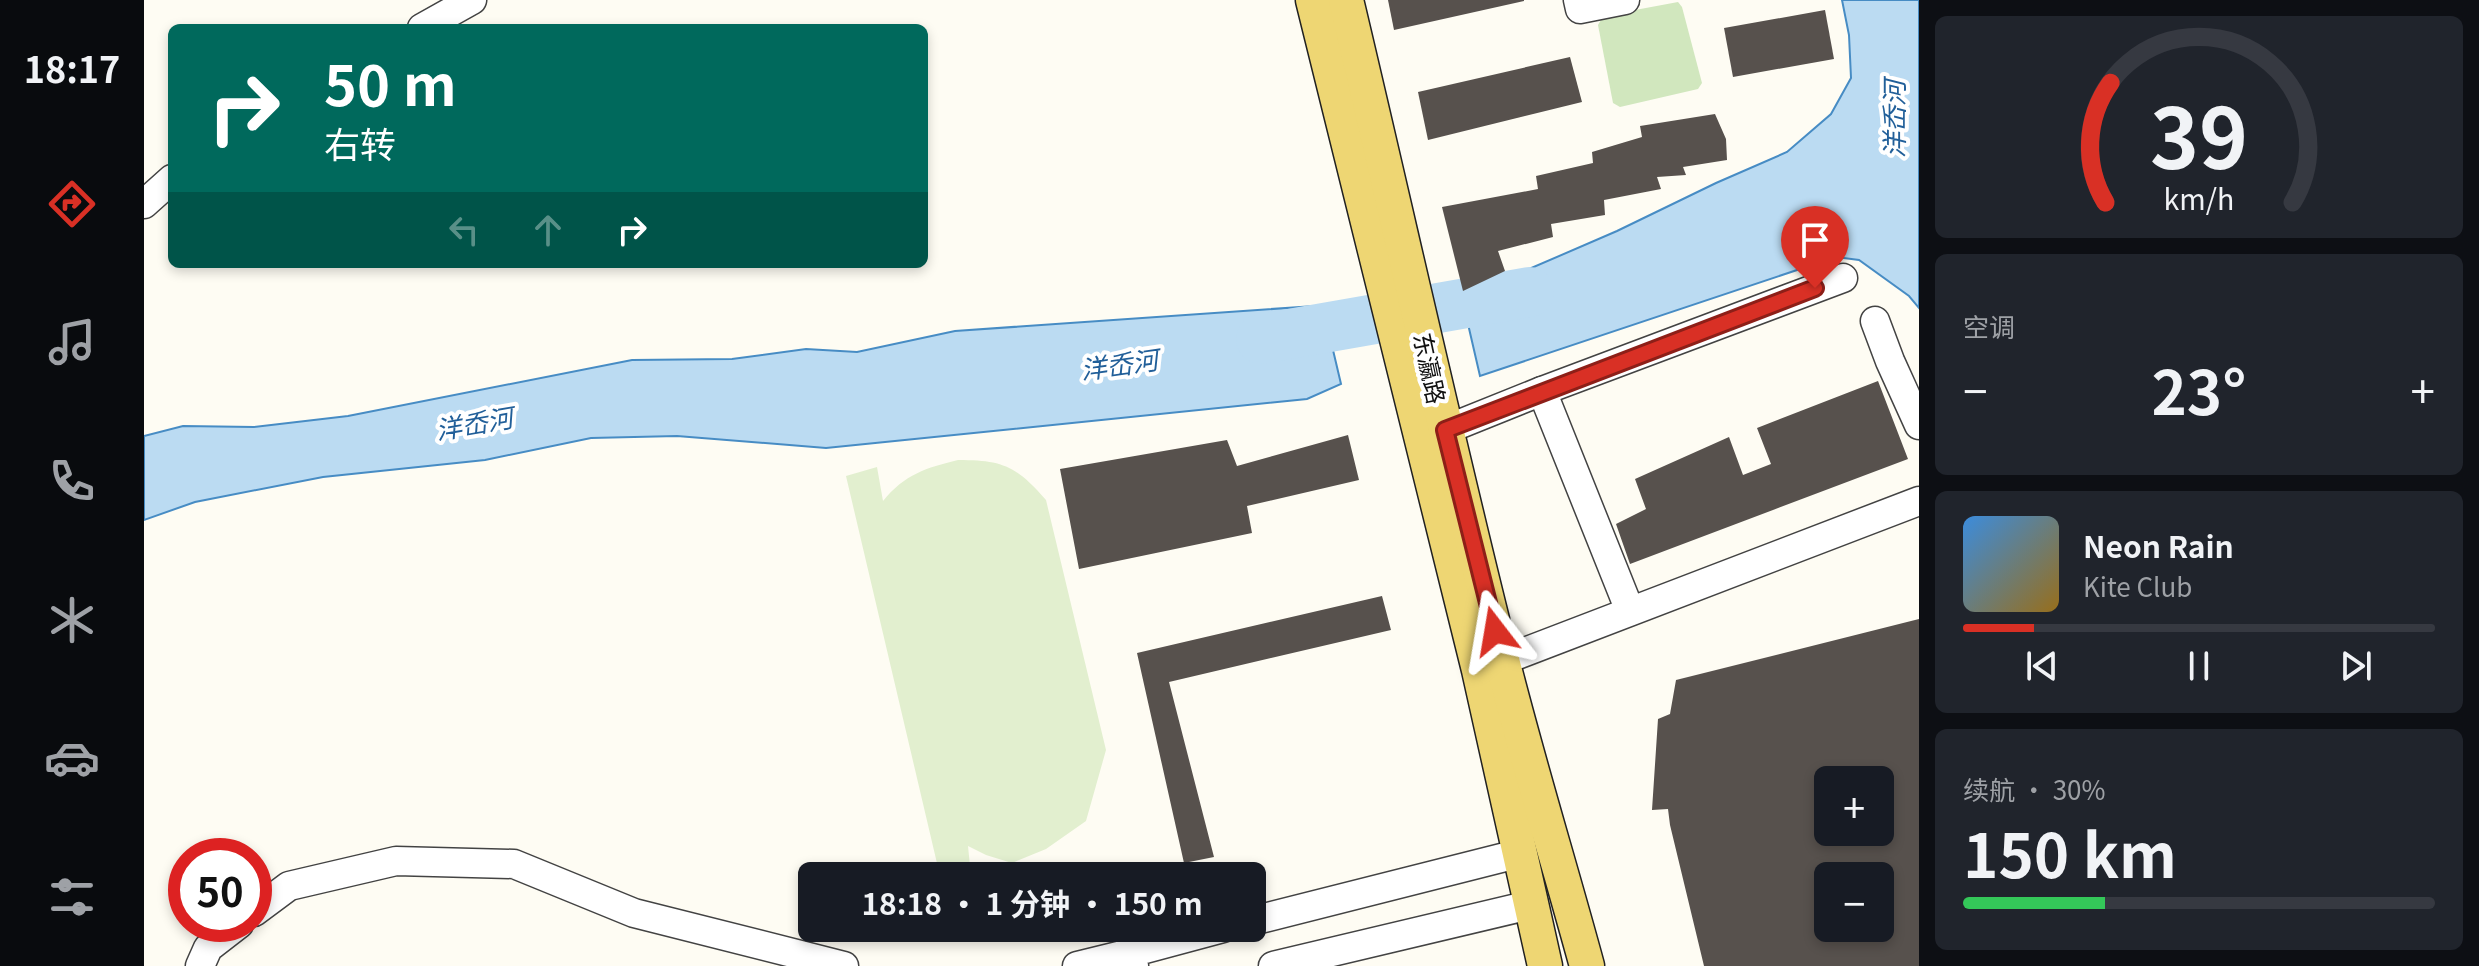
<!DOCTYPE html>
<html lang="zh">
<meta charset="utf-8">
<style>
body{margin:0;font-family:Georgia,"Noto Sans SC",serif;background:#20242c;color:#f1f3f6;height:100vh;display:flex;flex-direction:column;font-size:30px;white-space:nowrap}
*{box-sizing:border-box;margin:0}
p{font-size:26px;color:#9ea1a6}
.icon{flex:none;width:44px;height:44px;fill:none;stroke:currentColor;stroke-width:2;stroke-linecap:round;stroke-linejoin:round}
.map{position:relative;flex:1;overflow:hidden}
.sheet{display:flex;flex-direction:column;gap:16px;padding:16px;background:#0d0f14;width:560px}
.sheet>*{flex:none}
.top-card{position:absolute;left:24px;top:24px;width:760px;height:244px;border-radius:12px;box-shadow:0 4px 12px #0003;background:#00695c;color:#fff;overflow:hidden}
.fabs{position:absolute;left:1670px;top:766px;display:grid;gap:16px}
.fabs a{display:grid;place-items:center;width:80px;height:80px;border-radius:12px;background:#171b24;box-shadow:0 4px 12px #0003;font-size:40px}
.speed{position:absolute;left:24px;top:838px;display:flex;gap:16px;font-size:40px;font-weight:700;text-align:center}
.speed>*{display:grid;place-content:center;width:104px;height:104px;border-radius:50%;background:#171b24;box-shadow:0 4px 12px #0003;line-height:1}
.speed .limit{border:12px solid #d22;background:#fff;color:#111}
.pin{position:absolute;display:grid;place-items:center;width:68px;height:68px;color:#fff;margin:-82px -34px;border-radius:50% 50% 50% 0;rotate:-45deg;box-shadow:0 0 8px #0007}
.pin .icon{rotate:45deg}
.me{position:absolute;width:88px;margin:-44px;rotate:346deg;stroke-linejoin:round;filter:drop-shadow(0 0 6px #0008)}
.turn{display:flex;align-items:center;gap:28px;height:168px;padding:0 24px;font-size:36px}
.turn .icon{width:104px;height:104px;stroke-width:2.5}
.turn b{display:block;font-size:56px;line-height:68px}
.lanes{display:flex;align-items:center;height:76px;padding:0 24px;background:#0003;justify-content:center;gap:40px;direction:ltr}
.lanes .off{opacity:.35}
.big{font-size:60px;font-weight:700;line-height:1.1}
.sheet .card{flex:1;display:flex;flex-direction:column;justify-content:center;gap:12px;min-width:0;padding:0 28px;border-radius:12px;background:#20242c}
.sheet .dial{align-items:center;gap:0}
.dial svg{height:208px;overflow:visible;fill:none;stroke:#363941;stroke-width:7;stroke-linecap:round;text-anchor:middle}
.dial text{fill:#f1f3f6;stroke:none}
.song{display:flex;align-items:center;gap:24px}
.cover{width:96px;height:96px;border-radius:12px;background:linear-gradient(135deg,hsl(210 70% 55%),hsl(40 70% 35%))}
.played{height:8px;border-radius:4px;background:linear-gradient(90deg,#d93025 15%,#363941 15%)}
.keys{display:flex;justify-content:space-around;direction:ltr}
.heat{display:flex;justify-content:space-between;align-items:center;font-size:44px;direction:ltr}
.charge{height:12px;border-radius:6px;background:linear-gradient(90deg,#34c759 30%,#363941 0)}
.trip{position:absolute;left:654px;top:862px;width:468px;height:80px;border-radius:12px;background:#171b24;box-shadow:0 4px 12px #0003;font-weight:700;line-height:80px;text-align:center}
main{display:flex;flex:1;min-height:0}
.dock{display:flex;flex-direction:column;width:144px;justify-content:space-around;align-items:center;background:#090b0e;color:#9ea1a6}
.dock .icon{width:56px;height:56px}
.dock .current{color:#d93025}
.dock b{font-size:36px;color:#f1f3f6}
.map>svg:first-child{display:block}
.green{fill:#d1e7be}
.pitch{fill:#e2efcf}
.water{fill:#bbdbf2;stroke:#478cc4;stroke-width:2}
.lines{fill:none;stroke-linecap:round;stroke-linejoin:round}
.river{stroke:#bbdbf2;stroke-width:50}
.building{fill:#57514d;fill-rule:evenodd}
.minor-casing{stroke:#434343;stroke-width:31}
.major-casing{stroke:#212121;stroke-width:37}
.minor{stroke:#fff;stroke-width:28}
.major{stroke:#eed673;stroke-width:34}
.route-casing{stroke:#8d1f18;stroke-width:20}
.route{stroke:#d93025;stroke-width:14}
.labels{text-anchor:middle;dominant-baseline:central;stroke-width:8;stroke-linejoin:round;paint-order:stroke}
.street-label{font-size:24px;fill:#101010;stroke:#fff}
.water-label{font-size:26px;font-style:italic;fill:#215f99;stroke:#fff}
</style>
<main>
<nav class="dock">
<b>18:17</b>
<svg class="icon current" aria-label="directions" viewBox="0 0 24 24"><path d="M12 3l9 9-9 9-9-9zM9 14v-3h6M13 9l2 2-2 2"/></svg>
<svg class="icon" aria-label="music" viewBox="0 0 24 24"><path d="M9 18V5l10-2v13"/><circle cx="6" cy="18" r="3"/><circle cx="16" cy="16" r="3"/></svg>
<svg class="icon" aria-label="phone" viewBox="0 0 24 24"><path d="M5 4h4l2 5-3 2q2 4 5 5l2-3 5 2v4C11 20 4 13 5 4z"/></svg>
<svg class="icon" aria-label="climate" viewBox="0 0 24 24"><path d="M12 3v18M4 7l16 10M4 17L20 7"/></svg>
<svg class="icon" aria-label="car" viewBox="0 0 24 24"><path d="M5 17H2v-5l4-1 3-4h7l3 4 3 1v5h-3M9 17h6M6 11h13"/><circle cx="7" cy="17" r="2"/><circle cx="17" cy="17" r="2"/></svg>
<svg class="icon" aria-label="filters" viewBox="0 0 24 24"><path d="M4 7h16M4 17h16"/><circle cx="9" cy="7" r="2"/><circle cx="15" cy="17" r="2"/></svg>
</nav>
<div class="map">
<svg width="1775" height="966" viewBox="0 0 1775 966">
<rect width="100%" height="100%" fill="#fefcf3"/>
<!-- green -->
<polygon class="green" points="1534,2 1538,7 1558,83 1554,89 1476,107 1469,103 1454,25 1459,16"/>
<!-- pitch -->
<path class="pitch" d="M814,460C859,460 872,466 902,500L962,750L942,821L902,849L868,863L842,855L824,846L827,876H796L702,476L733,467L739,501C761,474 782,468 814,460Z"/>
<!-- water -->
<g class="water">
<polygon points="1698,0 1775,0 1775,308 1765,296 1715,260 1692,257 1336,376 1318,298 1473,231 1572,183 1643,152 1687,114 1707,78 1705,35"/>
<polygon points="1171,306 1181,316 1197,384 1163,399 682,448 533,436 447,438 341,460 179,477 51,502 0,520 0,436 39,426 110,427 204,416 488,360 588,359 662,349 713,352 811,331"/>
</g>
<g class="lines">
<!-- river -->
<polyline class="river" points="1117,339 1385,292"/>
</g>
<!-- building -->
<g class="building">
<polygon points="1244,0 1380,0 1380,1 1250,30"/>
<polygon points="1681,10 1690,59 1589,77 1580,28"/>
<polygon points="1426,57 1438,102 1284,140 1274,92"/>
<polygon points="1571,114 1582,139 1583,160 1539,167 1542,175 1513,177 1517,189 1460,200 1461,215 1407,224 1409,237 1354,251 1361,271 1319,291 1298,207 1394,189 1392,176 1449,163 1448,152 1498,137 1496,126"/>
<polygon points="1734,381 1764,459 1486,564 1472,524 1502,509 1491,479 1585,437 1599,475 1627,464 1613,428"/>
<polygon points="1204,435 1215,480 1103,506 1108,533 935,569 916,469 1083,440 1093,466"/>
<polygon points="1238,596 1247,630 1025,682 1070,857 1040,863 993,653"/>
<path d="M1775,619V966H1560L1526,825L1524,809L1508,810L1514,719L1526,714L1532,680ZM1684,780H1736V832H1684ZM1684,876H1736V928H1684Z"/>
</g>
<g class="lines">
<!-- minor casing -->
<g class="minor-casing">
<g id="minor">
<polyline points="1434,0 1436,9 1481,0"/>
<polyline points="278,28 328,0"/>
<polyline points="0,204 28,179"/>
<polyline points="1731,321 1746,361 1775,425"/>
<polyline points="1398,391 1699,278"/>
<polyline points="1301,430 1398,391 1486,611"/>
<polyline points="1339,668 1775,501"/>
<polyline points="110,912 145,886 252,861 370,864 490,913 700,966"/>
<polyline points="1108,921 1377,853"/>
<polyline points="56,966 64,948 95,924"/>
<polyline points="933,966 986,953"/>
<polyline points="990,966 986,953 1079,928"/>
<polyline points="1129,966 1386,905"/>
</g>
</g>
<!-- major casing -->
<g class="major-casing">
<g id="major">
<polyline points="1169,0 1335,670 1401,966"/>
<path d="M1202,0C1254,219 1302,438 1357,656C1383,760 1415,863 1443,966"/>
</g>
</g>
<!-- minor -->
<use href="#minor" class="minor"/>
<!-- major -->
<use href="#major" class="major"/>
</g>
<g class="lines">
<!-- route casing -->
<g class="route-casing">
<polyline id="route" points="1351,631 1301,430 1671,288"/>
</g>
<!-- route -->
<use href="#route" class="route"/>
</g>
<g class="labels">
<!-- street labels -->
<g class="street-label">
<text transform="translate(1287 368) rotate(78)">东瀛路</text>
</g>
<!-- water labels -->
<g class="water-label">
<text transform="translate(1748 119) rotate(-90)">洋岙河</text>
<text transform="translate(975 363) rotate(-8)">洋岙河</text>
<text transform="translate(330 422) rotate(-10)">洋岙河</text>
</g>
</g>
</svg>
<div class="fabs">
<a>+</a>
<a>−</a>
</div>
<div class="speed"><div class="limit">50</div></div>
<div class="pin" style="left:1671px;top:288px;background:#d93025"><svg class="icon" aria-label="arrive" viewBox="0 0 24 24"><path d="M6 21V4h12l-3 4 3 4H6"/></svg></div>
<svg class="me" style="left:1351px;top:631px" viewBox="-20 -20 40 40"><path d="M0-17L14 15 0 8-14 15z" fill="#d93025" stroke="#fff" stroke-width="4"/></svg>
<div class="trip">18:18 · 1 分钟 · 150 m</div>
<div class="top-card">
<div class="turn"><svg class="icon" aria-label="right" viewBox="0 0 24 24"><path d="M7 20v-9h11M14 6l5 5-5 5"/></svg><div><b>50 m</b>右转</div></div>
<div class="lanes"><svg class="icon off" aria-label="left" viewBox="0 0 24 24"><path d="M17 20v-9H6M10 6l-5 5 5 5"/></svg><svg class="icon off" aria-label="ahead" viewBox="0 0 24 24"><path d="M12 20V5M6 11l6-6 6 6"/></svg><svg class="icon" aria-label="right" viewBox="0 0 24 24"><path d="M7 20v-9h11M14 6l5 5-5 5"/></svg></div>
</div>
</div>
<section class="sheet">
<div class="card dial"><svg viewBox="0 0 100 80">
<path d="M14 69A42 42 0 1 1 86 69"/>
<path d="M14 69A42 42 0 0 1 16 23" stroke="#d93025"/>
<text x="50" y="56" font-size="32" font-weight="700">39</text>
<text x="50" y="72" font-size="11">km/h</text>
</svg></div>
<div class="card"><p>空调</p>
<div class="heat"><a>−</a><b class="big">23°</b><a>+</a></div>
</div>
<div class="card">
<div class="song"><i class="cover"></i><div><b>Neon Rain</b><p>Kite Club</p></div></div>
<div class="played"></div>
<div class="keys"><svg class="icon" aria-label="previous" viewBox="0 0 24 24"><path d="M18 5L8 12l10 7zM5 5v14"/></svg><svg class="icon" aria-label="pause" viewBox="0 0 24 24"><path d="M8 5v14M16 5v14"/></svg><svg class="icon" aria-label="next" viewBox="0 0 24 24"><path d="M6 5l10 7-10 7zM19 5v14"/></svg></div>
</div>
<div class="card"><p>续航 · 30%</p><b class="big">150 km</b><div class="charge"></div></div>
</section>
</main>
